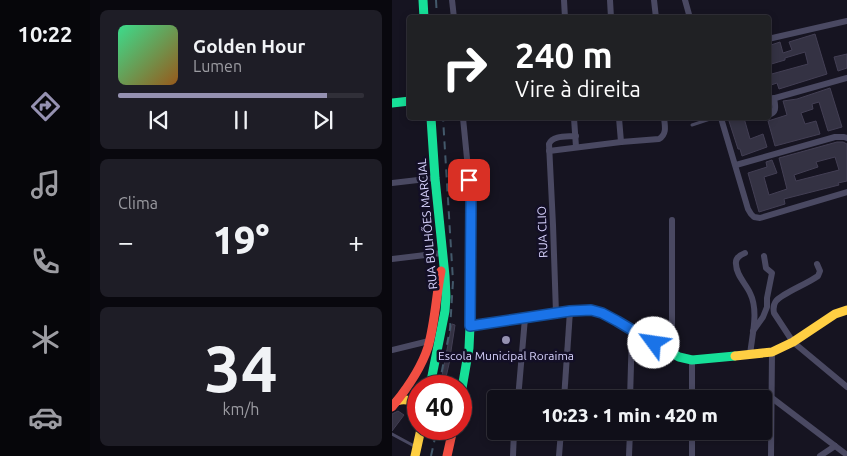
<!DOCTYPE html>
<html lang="pt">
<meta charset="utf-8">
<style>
body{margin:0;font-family:Ubuntu,sans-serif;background:#1e1d26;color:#f1f3f6;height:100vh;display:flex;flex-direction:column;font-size:19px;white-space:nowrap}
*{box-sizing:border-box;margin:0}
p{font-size:16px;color:#9c9ca2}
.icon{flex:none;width:28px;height:28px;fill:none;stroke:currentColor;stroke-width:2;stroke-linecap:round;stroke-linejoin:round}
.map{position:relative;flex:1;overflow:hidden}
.side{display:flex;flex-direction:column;gap:10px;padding:10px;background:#09080e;width:302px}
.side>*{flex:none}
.guide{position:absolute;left:15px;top:15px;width:364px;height:105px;border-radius:5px;box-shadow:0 2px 8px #0003,0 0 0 1px #302f38;background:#202124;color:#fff;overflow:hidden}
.speed{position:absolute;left:15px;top:375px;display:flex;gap:10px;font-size:25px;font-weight:700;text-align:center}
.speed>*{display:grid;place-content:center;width:65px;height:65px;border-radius:50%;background:#100f19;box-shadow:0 2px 8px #0003,0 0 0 1px #302f38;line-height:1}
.speed .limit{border:8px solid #d22;background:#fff;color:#111}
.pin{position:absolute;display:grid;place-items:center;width:42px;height:42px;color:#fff;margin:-21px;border-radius:10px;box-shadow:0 2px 8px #0006}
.me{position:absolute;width:55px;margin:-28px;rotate:301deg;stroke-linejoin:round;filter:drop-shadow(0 0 4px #0008)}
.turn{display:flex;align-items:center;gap:18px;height:105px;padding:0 25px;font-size:22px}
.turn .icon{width:65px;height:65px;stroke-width:2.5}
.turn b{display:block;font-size:35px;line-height:42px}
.big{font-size:38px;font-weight:800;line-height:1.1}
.side .card{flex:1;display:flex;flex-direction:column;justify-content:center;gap:8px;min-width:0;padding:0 18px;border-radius:8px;background:#1e1d26}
.side .dial{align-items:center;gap:0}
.dial b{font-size:65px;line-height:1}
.song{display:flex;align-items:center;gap:15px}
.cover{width:60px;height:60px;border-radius:8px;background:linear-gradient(135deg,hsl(150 70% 55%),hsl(30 70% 35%))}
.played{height:5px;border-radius:2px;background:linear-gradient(90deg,#9591b1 85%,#302f38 85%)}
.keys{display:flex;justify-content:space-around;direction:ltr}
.heat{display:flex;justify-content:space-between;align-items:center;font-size:28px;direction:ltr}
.trip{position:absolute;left:95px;top:390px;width:285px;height:50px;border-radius:5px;background:#100f19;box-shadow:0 2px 8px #0003,0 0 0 1px #302f38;font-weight:800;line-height:50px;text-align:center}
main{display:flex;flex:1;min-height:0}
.dock{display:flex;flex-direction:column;width:90px;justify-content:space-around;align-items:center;background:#06060a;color:#9c9ca2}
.dock .icon{width:35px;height:35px}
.dock .active{color:#9591b1}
.dock b{font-size:22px;color:#f1f3f6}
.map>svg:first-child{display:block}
.building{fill:#343243;stroke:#433f54;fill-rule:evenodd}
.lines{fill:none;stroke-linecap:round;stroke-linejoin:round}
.lane{stroke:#4a4962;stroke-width:3}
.street{stroke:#4a4962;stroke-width:6}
.fast{stroke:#16e098;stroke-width:9}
.slow{stroke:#ffcf43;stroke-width:9}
.jam{stroke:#f24e42;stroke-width:9}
.rail{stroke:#43596b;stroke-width:2;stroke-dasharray:8 6;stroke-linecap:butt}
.route-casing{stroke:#114b97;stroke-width:12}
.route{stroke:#1a73e8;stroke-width:9}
.poi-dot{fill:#9591b1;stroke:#130f26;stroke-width:2}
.labels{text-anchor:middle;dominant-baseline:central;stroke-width:5;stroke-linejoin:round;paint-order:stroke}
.street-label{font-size:12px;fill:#d9d4ff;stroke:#130f26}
.poi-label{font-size:12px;fill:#d9d4ff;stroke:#130f26}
</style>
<main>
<nav class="dock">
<b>10:22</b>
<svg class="icon active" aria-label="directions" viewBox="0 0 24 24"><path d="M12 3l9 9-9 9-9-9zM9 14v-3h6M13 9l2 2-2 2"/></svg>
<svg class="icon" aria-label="music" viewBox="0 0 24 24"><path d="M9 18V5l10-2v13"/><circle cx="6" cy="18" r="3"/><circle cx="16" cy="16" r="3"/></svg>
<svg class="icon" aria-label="phone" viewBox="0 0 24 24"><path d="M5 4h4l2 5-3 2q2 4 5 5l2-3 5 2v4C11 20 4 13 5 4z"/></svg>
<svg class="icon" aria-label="climate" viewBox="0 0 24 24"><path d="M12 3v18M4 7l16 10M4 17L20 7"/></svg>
<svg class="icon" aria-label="car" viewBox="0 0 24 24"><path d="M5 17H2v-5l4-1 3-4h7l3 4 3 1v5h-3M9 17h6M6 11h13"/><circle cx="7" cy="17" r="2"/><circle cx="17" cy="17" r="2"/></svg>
</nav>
<section class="side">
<div class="card">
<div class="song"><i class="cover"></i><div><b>Golden Hour</b><p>Lumen</p></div></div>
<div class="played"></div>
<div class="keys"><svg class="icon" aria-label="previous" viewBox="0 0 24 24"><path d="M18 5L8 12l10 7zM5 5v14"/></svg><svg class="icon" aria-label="pause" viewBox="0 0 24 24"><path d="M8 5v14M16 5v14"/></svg><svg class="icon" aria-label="next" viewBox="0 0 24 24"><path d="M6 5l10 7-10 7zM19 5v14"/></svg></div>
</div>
<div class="card"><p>Clima</p>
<div class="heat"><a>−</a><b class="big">19°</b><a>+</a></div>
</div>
<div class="card dial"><b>34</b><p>km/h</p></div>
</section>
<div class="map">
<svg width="455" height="456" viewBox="0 0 455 456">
<rect width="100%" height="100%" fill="#161421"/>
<!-- building -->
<g class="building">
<polygon points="423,34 435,74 387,89 385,83 376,86 376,75 416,64 413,52 393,58 393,60 376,65 376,46 388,42 391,53 400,50 397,42"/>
<polygon points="455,54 455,68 446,71 442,57"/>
<polygon points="438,88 450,127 436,131 427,102 420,104 421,109 409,113 413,124 424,121 428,134 383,146 376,121 395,115 391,101 405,99"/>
<polygon points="336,118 352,118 358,139 371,134 375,147 350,156 348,149 346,149"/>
<path d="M445,142H451L455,144V181L446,183L447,185L392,199L393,204L367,212L356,173L375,167L374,162L380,160L385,173L372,177L377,195L395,189L387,158ZM443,157L447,170L404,181L402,175L426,167L424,162Z"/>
<polygon points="60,324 63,325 57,364 52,386 48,386"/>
<polygon points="6,411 12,415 0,431 0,414"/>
</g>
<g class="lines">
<!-- lane -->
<g class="lane">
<polyline points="300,125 321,118"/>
<polyline points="0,434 24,447"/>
</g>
<!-- street -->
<g class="street">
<polyline points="60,0 62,18"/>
<polyline points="172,0 173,18"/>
<polyline points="218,0 219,18"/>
<polyline points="262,0 264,18"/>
<polyline points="293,0 298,18"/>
<polyline points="376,39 455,21"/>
<polyline points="376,100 455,78"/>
<path d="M376,115C386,113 383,105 382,98"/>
<polyline points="71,118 79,199 78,326"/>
<polyline points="182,118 184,147"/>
<polyline points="227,118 229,142"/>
<polyline points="329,118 356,209 359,214 362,217 368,218 455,192"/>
<path d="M157,151L229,142L267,139C275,134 273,126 272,118"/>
<polyline points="344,165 443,137 452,137 455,138"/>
<polyline points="0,183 43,178"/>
<path d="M353,253C348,255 343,258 344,264C344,275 354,284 358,293C367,311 360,335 358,355"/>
<polyline points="0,259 50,253"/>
<path d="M425,264L428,271L426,276C415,284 391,293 384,301C381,305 381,308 382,313L401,342L455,387"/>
<path d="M164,313L161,225L157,144C161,135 175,137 184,136"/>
<polyline points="361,331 371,317 375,307 375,298 380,273 374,268 372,256"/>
<polyline points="0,350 37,341"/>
<polyline points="280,354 280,220"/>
<polyline points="300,360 300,399"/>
<polyline points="380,398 455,455"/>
<polyline points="126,399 133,318"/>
<polyline points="172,399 178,311"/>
<polyline points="238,399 240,330"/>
<polyline points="300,431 300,456"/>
<polyline points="121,456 122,431"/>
<polyline points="167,456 169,431"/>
<polyline points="237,456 238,431"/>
<polyline points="379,456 380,352"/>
<polyline points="428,456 443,446"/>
</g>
<!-- fast -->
<g class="fast">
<polyline points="31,0 32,18"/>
<polyline points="0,103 18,101"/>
<polyline points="38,386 53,311 54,297 53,276 43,178 39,118"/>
<polyline points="69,394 77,348 78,326 178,311 199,310 210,313 287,357 300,360 343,356"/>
</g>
<!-- slow -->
<g class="slow">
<polyline points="343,356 380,352 401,342 443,314 455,310"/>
<path d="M5,401C13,398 19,400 26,405"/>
<polyline points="23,456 29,429"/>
</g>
<!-- jam -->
<g class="jam">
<path d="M0,407C14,390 29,369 36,347C43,323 44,296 49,271"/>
<polyline points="55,456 61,429"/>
</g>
<!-- rail -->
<g class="rail">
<polyline points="44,0 45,18"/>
<polyline points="47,386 58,329 61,281 51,118"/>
<polyline points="39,456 45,429"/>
</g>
</g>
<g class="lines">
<!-- route casing -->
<g class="route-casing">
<polyline id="route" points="77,180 79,199 78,326 178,311 199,310 210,313 225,321 262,343"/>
</g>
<!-- route -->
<use href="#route" class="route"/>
</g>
<!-- markers -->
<circle class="poi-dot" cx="114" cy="340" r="5"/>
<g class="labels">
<!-- street labels -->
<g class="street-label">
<text transform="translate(35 224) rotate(-95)">RUA BULHÕES MARCIAL</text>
<text transform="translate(150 232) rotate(-92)">RUA CLIO</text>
</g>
<!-- poi labels -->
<g class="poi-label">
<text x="114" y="355">Escola Municipal Roraima</text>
</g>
</g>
</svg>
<div class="speed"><div class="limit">40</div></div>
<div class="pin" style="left:77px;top:180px;background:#d93025"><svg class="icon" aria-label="arrive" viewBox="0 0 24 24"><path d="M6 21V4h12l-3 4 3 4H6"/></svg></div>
<svg class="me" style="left:262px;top:343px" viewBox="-20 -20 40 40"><circle r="19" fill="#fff"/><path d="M0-13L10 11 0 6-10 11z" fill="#1a73e8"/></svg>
<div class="trip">10:23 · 1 min · 420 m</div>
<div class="guide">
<div class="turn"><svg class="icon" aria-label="right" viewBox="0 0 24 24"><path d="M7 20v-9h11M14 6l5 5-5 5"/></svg><div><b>240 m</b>Vire à direita</div></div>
</div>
</div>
</main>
